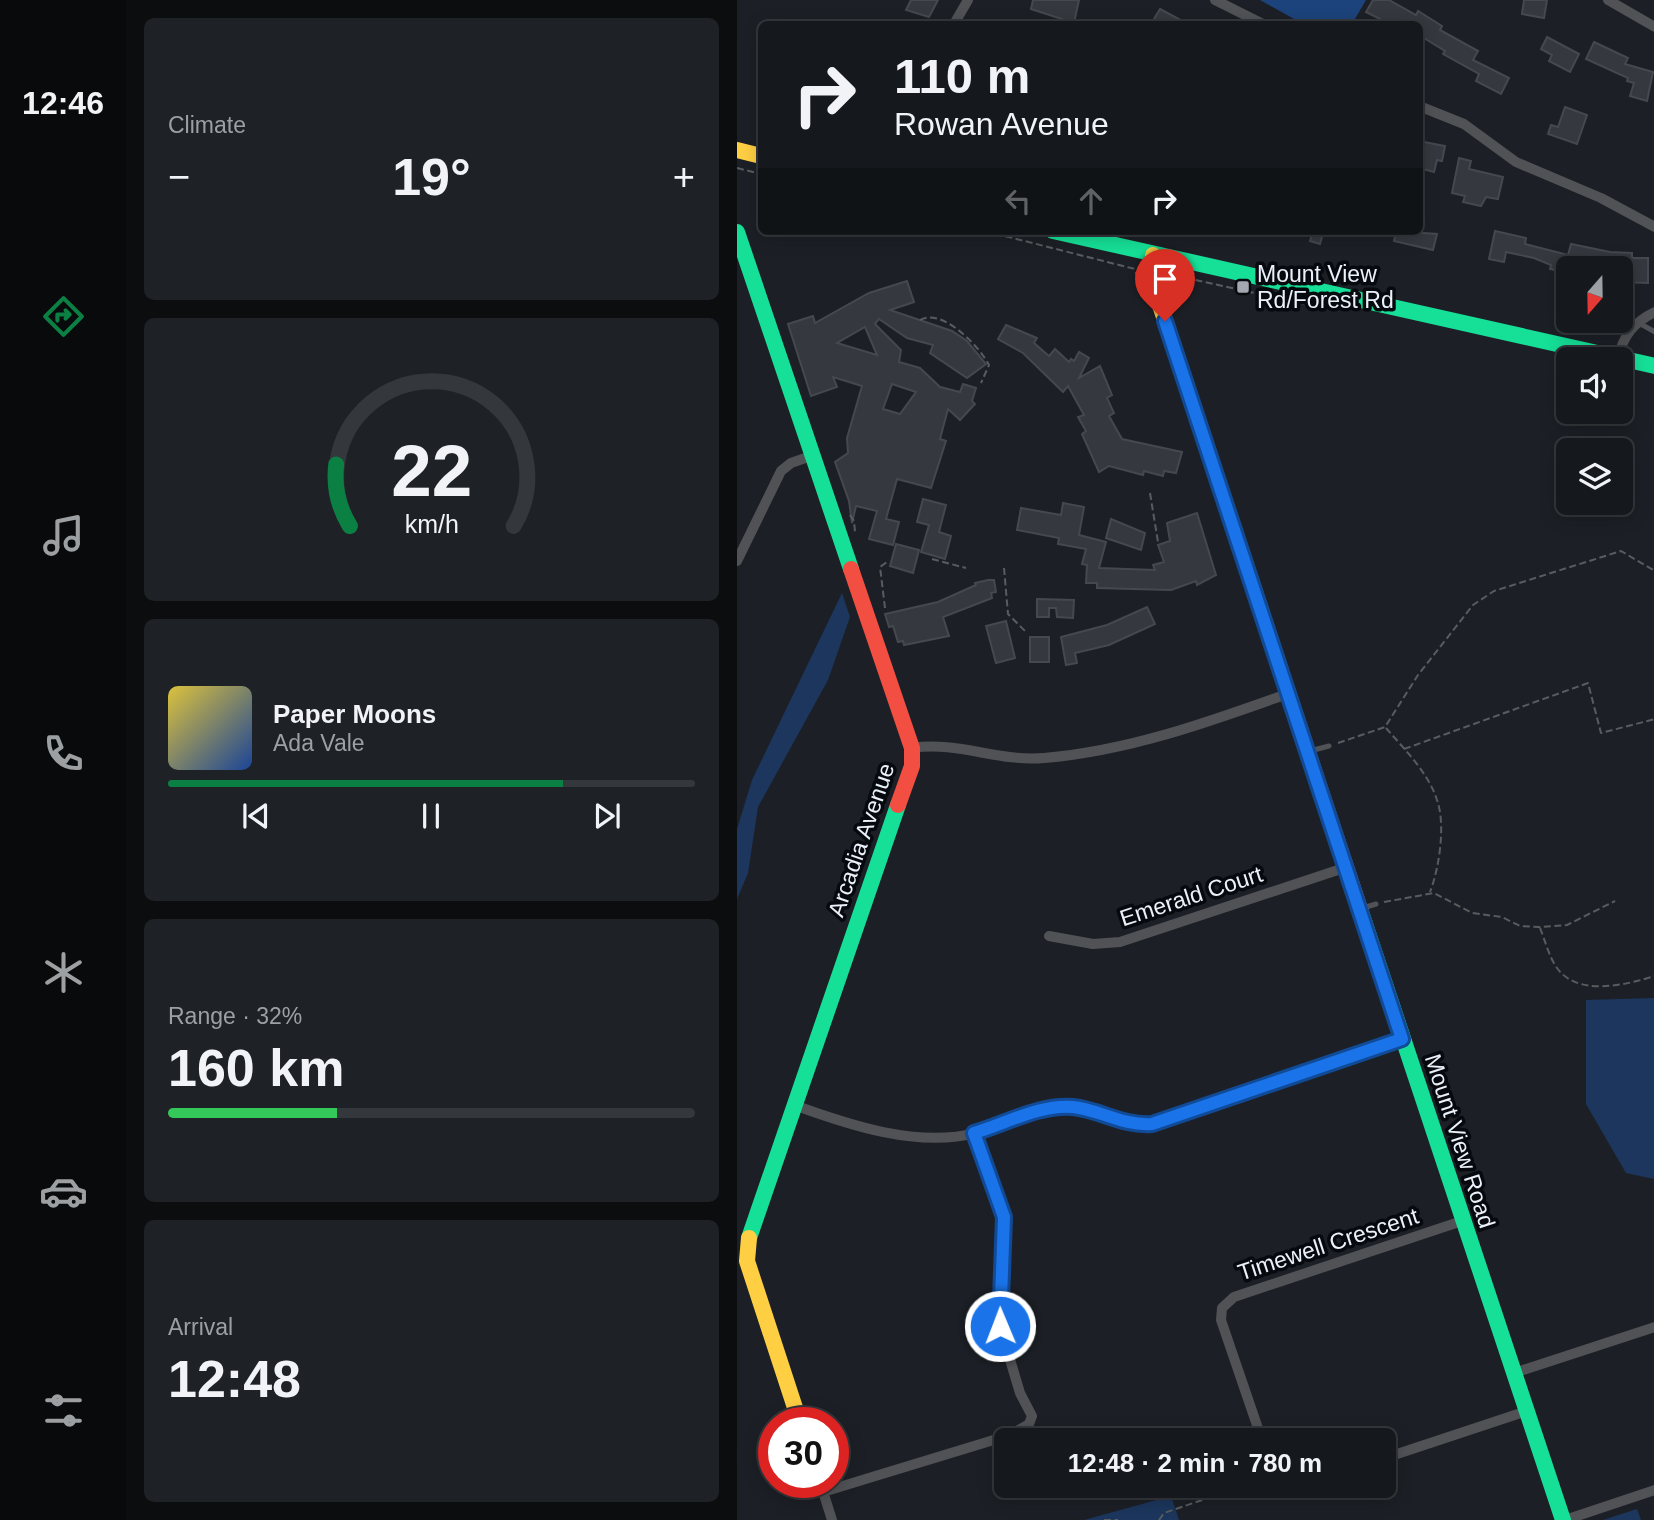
<!DOCTYPE html>
<meta charset="utf-8">
<style>
body{margin:0;font-family:Helvetica,sans-serif;background:#1e2125;color:#f1f3f6;height:100vh;display:flex;flex-direction:column;font-size:26px;white-space:nowrap}
*{box-sizing:border-box;margin:0}
p{font-size:23px;color:#9da0a3}
.icon{flex:none;width:38px;height:38px;fill:none;stroke:currentColor;stroke-width:2;stroke-linecap:round;stroke-linejoin:round}
.map{position:relative;flex:1;overflow:hidden}
.drawer{display:flex;flex-direction:column;gap:18px;padding:18px;background:#0c0d0f;width:611px}
.drawer>*{flex:none}
.hud{position:absolute;left:21px;top:21px;width:665px;height:214px;border-radius:10px;box-shadow:0 4px 18px #0003,0 0 0 2px #34373b;background:#15181c;color:#f1f3f6;overflow:hidden}
.needle{width:46px;rotate:200deg}
.buttons{position:absolute;left:819px;top:256px;display:grid;gap:14px}
.buttons a{display:grid;place-items:center;width:77px;height:77px;border-radius:10px;background:#15181c;box-shadow:0 4px 18px #0003,0 0 0 2px #34373b;font-size:35px}
.speed{position:absolute;left:21px;top:1407px;display:flex;gap:14px;font-size:35px;font-weight:700;text-align:center}
.speed>*{display:grid;place-content:center;width:91px;height:91px;border-radius:50%;background:#15181c;box-shadow:0 4px 18px #0003,0 0 0 2px #34373b;line-height:1}
.speed .limit{border:10px solid #d22;background:#fff;color:#111}
.pin{position:absolute;display:grid;place-items:center;width:60px;height:60px;color:#fff;margin:-72px -30px;border-radius:50% 50% 50% 0;rotate:-45deg;box-shadow:0 0 7px #0007}
.pin .icon{rotate:45deg}
.me{position:absolute;width:77px;margin:-38px;rotate:359deg;stroke-linejoin:round;filter:drop-shadow(0 0 5px #0008)}
.turn{display:flex;align-items:center;gap:24px;height:147px;padding:0 21px;font-size:32px}
.turn .icon{width:91px;height:91px;stroke-width:2.5}
.turn b{display:block;font-size:49px;line-height:60px}
.lanes{display:flex;align-items:center;height:66px;padding:0 21px;background:#0003;justify-content:center;gap:35px;direction:ltr}
.lanes .off{opacity:.35}
.big{font-size:52px;font-weight:700;line-height:1.1}
.drawer .tile{flex:1;display:flex;flex-direction:column;justify-content:center;gap:10px;min-width:0;padding:0 24px;border-radius:10px;background:#1e2125}
.drawer .dial{align-items:center;gap:0}
.dial svg{height:182px;overflow:visible;fill:none;stroke:#34373b;stroke-width:7;stroke-linecap:round;text-anchor:middle}
.dial text{fill:#f1f3f6;stroke:none}
.song{display:flex;align-items:center;gap:21px}
.cover{width:84px;height:84px;border-radius:10px;background:linear-gradient(135deg,hsl(50 70% 55%),hsl(220 70% 35%))}
.played{height:7px;border-radius:4px;background:linear-gradient(90deg,#0b8043 75%,#34373b 75%)}
.keys{display:flex;justify-content:space-around;direction:ltr}
.heat{display:flex;justify-content:space-between;align-items:center;font-size:38px;direction:ltr}
.charge{height:10px;border-radius:5px;background:linear-gradient(90deg,#34c759 32%,#34373b 0)}
.trip{position:absolute;left:257px;top:1428px;width:402px;height:70px;border-radius:10px;background:#15181c;box-shadow:0 4px 18px #0003,0 0 0 2px #34373b;font-weight:700;line-height:70px;text-align:center}
main{display:flex;flex:1;min-height:0}
.tab-bar{display:flex;flex-direction:column;width:126px;justify-content:space-around;align-items:center;background:#080a0b;color:#9da0a3}
.tab-bar .icon{width:49px;height:49px}
.tab-bar .selected{color:#0b8043}
.tab-bar b{font-size:32px;color:#f1f3f6}
.map>svg:first-child{display:block}
.green{fill:#1c365d}
.forest{fill:#1c437b}
.building{fill:#35383e;stroke:#45484e;stroke-width:2;fill-rule:evenodd}
.lines{fill:none;stroke-linecap:round;stroke-linejoin:round}
.path{stroke:#595c5f;stroke-width:2;stroke-dasharray:7 3.5;stroke-linecap:butt}
.lane{stroke:#515255;stroke-width:5}
.street{stroke:#515255;stroke-width:10}
.fast{stroke:#16e098;stroke-width:16}
.slow{stroke:#ffcf43;stroke-width:16}
.jam{stroke:#f24e42;stroke-width:16}
.route-casing{stroke:#114b97;stroke-width:18}
.route{stroke:#1a73e8;stroke-width:12}
.poi-dot{fill:#a3a8b0;stroke:#06090e;stroke-width:2.5}
.labels{text-anchor:middle;dominant-baseline:central;stroke-width:7;stroke-linejoin:round;paint-order:stroke}
.poi-label{font-size:23px;fill:#ebf1fa;stroke:#06090e;text-anchor:start}
.street-label{font-size:23px;fill:#ebf1fa;stroke:#06090e}
</style>
<main>
<nav class="tab-bar">
<b>12:46</b>
<svg class="icon selected" aria-label="directions" viewBox="0 0 24 24"><path d="M12 3l9 9-9 9-9-9zM9 14v-3h6M13 9l2 2-2 2"/></svg>
<svg class="icon" aria-label="music" viewBox="0 0 24 24"><path d="M9 18V5l10-2v13"/><circle cx="6" cy="18" r="3"/><circle cx="16" cy="16" r="3"/></svg>
<svg class="icon" aria-label="phone" viewBox="0 0 24 24"><path d="M5 4h4l2 5-3 2q2 4 5 5l2-3 5 2v4C11 20 4 13 5 4z"/></svg>
<svg class="icon" aria-label="climate" viewBox="0 0 24 24"><path d="M12 3v18M4 7l16 10M4 17L20 7"/></svg>
<svg class="icon" aria-label="car" viewBox="0 0 24 24"><path d="M5 17H2v-5l4-1 3-4h7l3 4 3 1v5h-3M9 17h6M6 11h13"/><circle cx="7" cy="17" r="2"/><circle cx="17" cy="17" r="2"/></svg>
<svg class="icon" aria-label="filters" viewBox="0 0 24 24"><path d="M4 7h16M4 17h16"/><circle cx="9" cy="7" r="2"/><circle cx="15" cy="17" r="2"/></svg>
</nav>
<section class="drawer">
<div class="tile"><p>Climate</p>
<div class="heat"><a>−</a><b class="big">19°</b><a>+</a></div>
</div>
<div class="tile dial"><svg viewBox="0 0 100 80">
<path d="M14 69A42 42 0 1 1 86 69"/>
<path d="M14 69A42 42 0 0 1 8 42" stroke="#0b8043"/>
<text x="50" y="56" font-size="32" font-weight="700">22</text>
<text x="50" y="72" font-size="11">km/h</text>
</svg></div>
<div class="tile">
<div class="song"><i class="cover"></i><div><b>Paper Moons</b><p>Ada Vale</p></div></div>
<div class="played"></div>
<div class="keys"><svg class="icon" aria-label="previous" viewBox="0 0 24 24"><path d="M18 5L8 12l10 7zM5 5v14"/></svg><svg class="icon" aria-label="pause" viewBox="0 0 24 24"><path d="M8 5v14M16 5v14"/></svg><svg class="icon" aria-label="next" viewBox="0 0 24 24"><path d="M6 5l10 7-10 7zM19 5v14"/></svg></div>
</div>
<div class="tile"><p>Range · 32%</p><b class="big">160 km</b><div class="charge"></div></div>
<div class="tile"><p>Arrival</p><b class="big">12:48</b></div>
</section>
<div class="map">
<svg width="918" height="1520" viewBox="0 0 918 1520">
<rect width="100%" height="100%" fill="#1c2026"/>
<!-- green -->
<g class="green">
<polygon points="105,593 113,617 91,680 21,807 11,873 0,899 0,829 15,780"/>
<polygon points="917,998 918,998 917,1179 889,1173 849,1104 849,1000"/>
<polygon points="434,1496 442,1520 347,1520"/>
<polygon points="900,1509 904,1520 866,1520"/>
</g>
<!-- forest -->
<polygon class="forest" points="523,0 629,0 615,24 566,24"/>
<!-- building -->
<g class="building">
<polygon points="174,0 201,0 192,17 169,10"/>
<polygon points="296,0 342,0 337,23 294,9"/>
<polygon points="636,0 652,0 679,15 681,11 705,26 703,30 741,51 736,60 772,78 764,94 739,81 742,74 706,54 708,51 682,35 682,24 653,24 629,12"/>
<polygon points="787,0 810,0 807,18 785,14"/>
<polygon points="423,9 451,24 414,24"/>
<polygon points="810,37 842,54 833,72 812,61 815,55 804,49"/>
<polygon points="857,42 891,58 888,64 916,72 910,101 893,96 897,83 890,81 891,78 849,59"/>
<polygon points="828,107 850,115 840,144 811,134 814,125 821,127"/>
<polygon points="682,141 708,146 705,161 700,160 697,172 682,168"/>
<polygon points="722,158 734,161 732,169 766,177 761,199 749,197 744,206 726,202 728,196 715,193"/>
<polygon points="576,231 586,233 583,244 573,241"/>
<polygon points="659,231 700,234 696,250 657,241"/>
<polygon points="758,231 789,238 788,244 831,255 834,244 873,252 895,253 895,258 911,258 911,283 884,282 884,268 831,268 831,273 813,269 814,265 797,258 769,252 767,262 752,259"/>
<path d="M170,281L177,302L153,310L215,331L230,341L249,364L230,378L193,353L196,345L170,338L142,319L138,324L164,350L162,362L183,368L203,387L223,392L226,384L239,388L235,401L238,404L223,420L211,409L203,439L209,441L194,488L160,479L149,519L162,522L156,545L132,539L140,511L119,506L115,523L112,501L98,462L111,453L110,438L125,386L96,377L100,387L74,396L51,324L76,316L78,323L132,293ZM128,327L140,355L100,343ZM155,384L179,392L163,414L146,409Z"/>
<polygon points="269,325 300,338 297,343 312,356 318,349 332,362 334,359 337,361 342,352 352,358 342,378 363,366 375,395 370,398 377,413 372,416 385,439 445,452 439,473 427,471 426,476 407,471 406,475 372,466 362,472 345,434 349,431 341,417 347,415 331,386 326,392 286,353 261,339"/>
<polygon points="186,499 209,505 202,532 214,536 208,559 184,552 192,525 180,522"/>
<polygon points="326,503 347,507 342,535 369,542 362,568 418,570 416,565 427,562 421,545 433,541 430,523 460,513 479,575 460,585 459,581 434,590 360,588 360,583 349,583 350,565 345,564 349,549 321,544 322,538 280,530 284,508 324,515"/>
<polygon points="374,519 408,533 404,550 369,538"/>
<polygon points="159,544 182,550 176,573 153,566"/>
<polygon points="251,580 257,580 259,592 254,593 255,598 206,617 212,636 167,645 166,641 161,642 156,626 152,627 148,614 201,602 239,585 238,583"/>
<polygon points="300,599 337,600 336,618 320,617 319,608 312,608 312,617 300,617"/>
<polygon points="410,607 418,624 372,645 338,653 340,663 329,665 324,637 370,625"/>
<polygon points="269,621 278,658 259,663 249,626"/>
<rect x="293" y="637" width="19" height="25"/>
</g>
<g class="lines">
<!-- path -->
<g class="path">
<polyline points="0,168 24,174"/>
<polyline points="248,231 398,269 400,278"/>
<polyline points="430,281 436,275 576,306"/>
<path d="M183,320C205,307 243,347 252,365L244,383"/>
<polyline points="413,493 421,542"/>
<polyline points="113,515 117,521 118,532"/>
<polyline points="195,559 229,568"/>
<polyline points="267,568 271,614 290,633"/>
<polyline points="148,608 143,567 150,562"/>
<path d="M649,728C667,749 691,772 700,800C709,825 702,869 693,892"/>
<polyline points="601,743 648,727 681,675 736,605 757,591 884,551 918,571"/>
<polyline points="667,749 851,683 864,733 918,719"/>
<polyline points="647,902 697,893 735,913 765,917 783,926 802,927 830,925 878,901"/>
<path d="M803,928C808,940 812,957 820,968C841,997 888,985 918,976"/>
<polyline points="367,1520 381,1520"/>
<polyline points="422,1520 427,1513 506,1486"/>
</g>
<!-- lane -->
<g class="lane">
<polyline points="902,323 918,332"/>
<polyline points="573,751 592,746"/>
<polyline points="626,908 639,904"/>
</g>
<!-- street -->
<g class="street">
<polyline points="478,0 526,24"/>
<polyline points="871,0 918,27"/>
<polyline points="217,24 231,0"/>
<polyline points="682,106 727,124 779,162 864,198 918,227"/>
<path d="M881,358C886,336 897,322 918,312"/>
<polyline points="0,561 44,471 54,463 74,456"/>
<path d="M175,748C222,741 260,762 307,758C391,751 472,722 550,694"/>
<polyline points="312,936 356,944 383,942 607,868"/>
<path d="M57,1105C112,1125 180,1148 239,1133C268,1125 296,1109 326,1107C357,1105 383,1126 415,1123L665,1039"/>
<polyline points="777,1373 918,1327"/>
<polyline points="525,1440 484,1320 485,1308 497,1297 725,1221"/>
<polyline points="648,1458 790,1411"/>
<polyline points="83,1482 95,1520"/>
<polyline points="547,1486 557,1486"/>
<polyline points="86,1492 273,1435 292,1424 295,1416 283,1393 263,1326 267,1217 237,1133"/>
<polyline points="828,1520 918,1490"/>
</g>
<!-- fast -->
<g class="fast">
<polyline points="316,231 918,366"/>
<polyline points="0,232 114,569"/>
<polyline points="624,912 826,1520"/>
<polyline points="12,1238 161,805"/>
</g>
<!-- slow -->
<g class="slow">
<polyline points="0,150 24,156"/>
<polyline points="416,255 415,275 420,296 544,671"/>
<polyline points="12,1238 10,1261 63,1423"/>
</g>
<!-- jam -->
<g class="jam">
<polyline points="114,569 175,748 175,766 161,805"/>
<polyline points="544,671 624,912"/>
</g>
</g>
<g class="lines">
<!-- route casing -->
<g class="route-casing">
<path id="route" d="M263,1326L267,1217L237,1133C268,1124 303,1104 336,1107C364,1110 385,1126 415,1124L665,1039L428,321"/>
</g>
<!-- route -->
<use href="#route" class="route"/>
</g>
<!-- markers -->
<rect class="poi-dot" x="499" y="280" width="14" height="14" rx="3.5"/>
<g class="labels">
<!-- poi labels -->
<g class="poi-label">
<text x="520" y="274">Mount View<tspan x="520" dy="26">Rd/Forest Rd</tspan></text>
</g>
<!-- street labels -->
<g class="street-label">
<text transform="translate(124 840) rotate(-71)">Arcadia Avenue</text>
<text transform="translate(454 896) rotate(-18)">Emerald Court</text>
<text transform="translate(723 1141) rotate(72)">Mount View Road</text>
<text transform="translate(591 1244) rotate(-18)">Timewell Crescent</text>
</g>
</g>
</svg>
<div class="buttons">
<a><svg class="needle" viewBox="-14 -14 28 28"><path d="M0-13l5 13h-10z" fill="#e53935"/><path d="M0 13l5-13h-10z" fill="#9da0a3"/></svg></a>
<a><svg class="icon" aria-label="sound" viewBox="0 0 24 24"><path d="M4 9h4l5-4v14l-5-4H4zM17 9q2 3 0 6"/></svg></a>
<a><svg class="icon" aria-label="layers" viewBox="0 0 24 24"><path d="M12 4l9 5-9 5-9-5zM3 14l9 5 9-5"/></svg></a>
</div>
<div class="speed"><div class="limit">30</div></div>
<div class="pin" style="left:428px;top:321px;background:#d93025"><svg class="icon" aria-label="arrive" viewBox="0 0 24 24"><path d="M6 21V4h12l-3 4 3 4H6"/></svg></div>
<svg class="me" style="left:263px;top:1326px" viewBox="-20 -20 40 40"><circle r="17" fill="#1a73e8" stroke="#fff" stroke-width="3"/><path d="M0-11L8 9 0 5-8 9z" fill="#fff"/></svg>
<div class="trip">12:48 · 2 min · 780 m</div>
<div class="hud">
<div class="turn"><svg class="icon" aria-label="right" viewBox="0 0 24 24"><path d="M7 20v-9h11M14 6l5 5-5 5"/></svg><div><b>110 m</b>Rowan Avenue</div></div>
<div class="lanes"><svg class="icon off" aria-label="left" viewBox="0 0 24 24"><path d="M17 20v-9H6M10 6l-5 5 5 5"/></svg><svg class="icon off" aria-label="ahead" viewBox="0 0 24 24"><path d="M12 20V5M6 11l6-6 6 6"/></svg><svg class="icon" aria-label="right" viewBox="0 0 24 24"><path d="M7 20v-9h11M14 6l5 5-5 5"/></svg></div>
</div>
</div>
</main>
